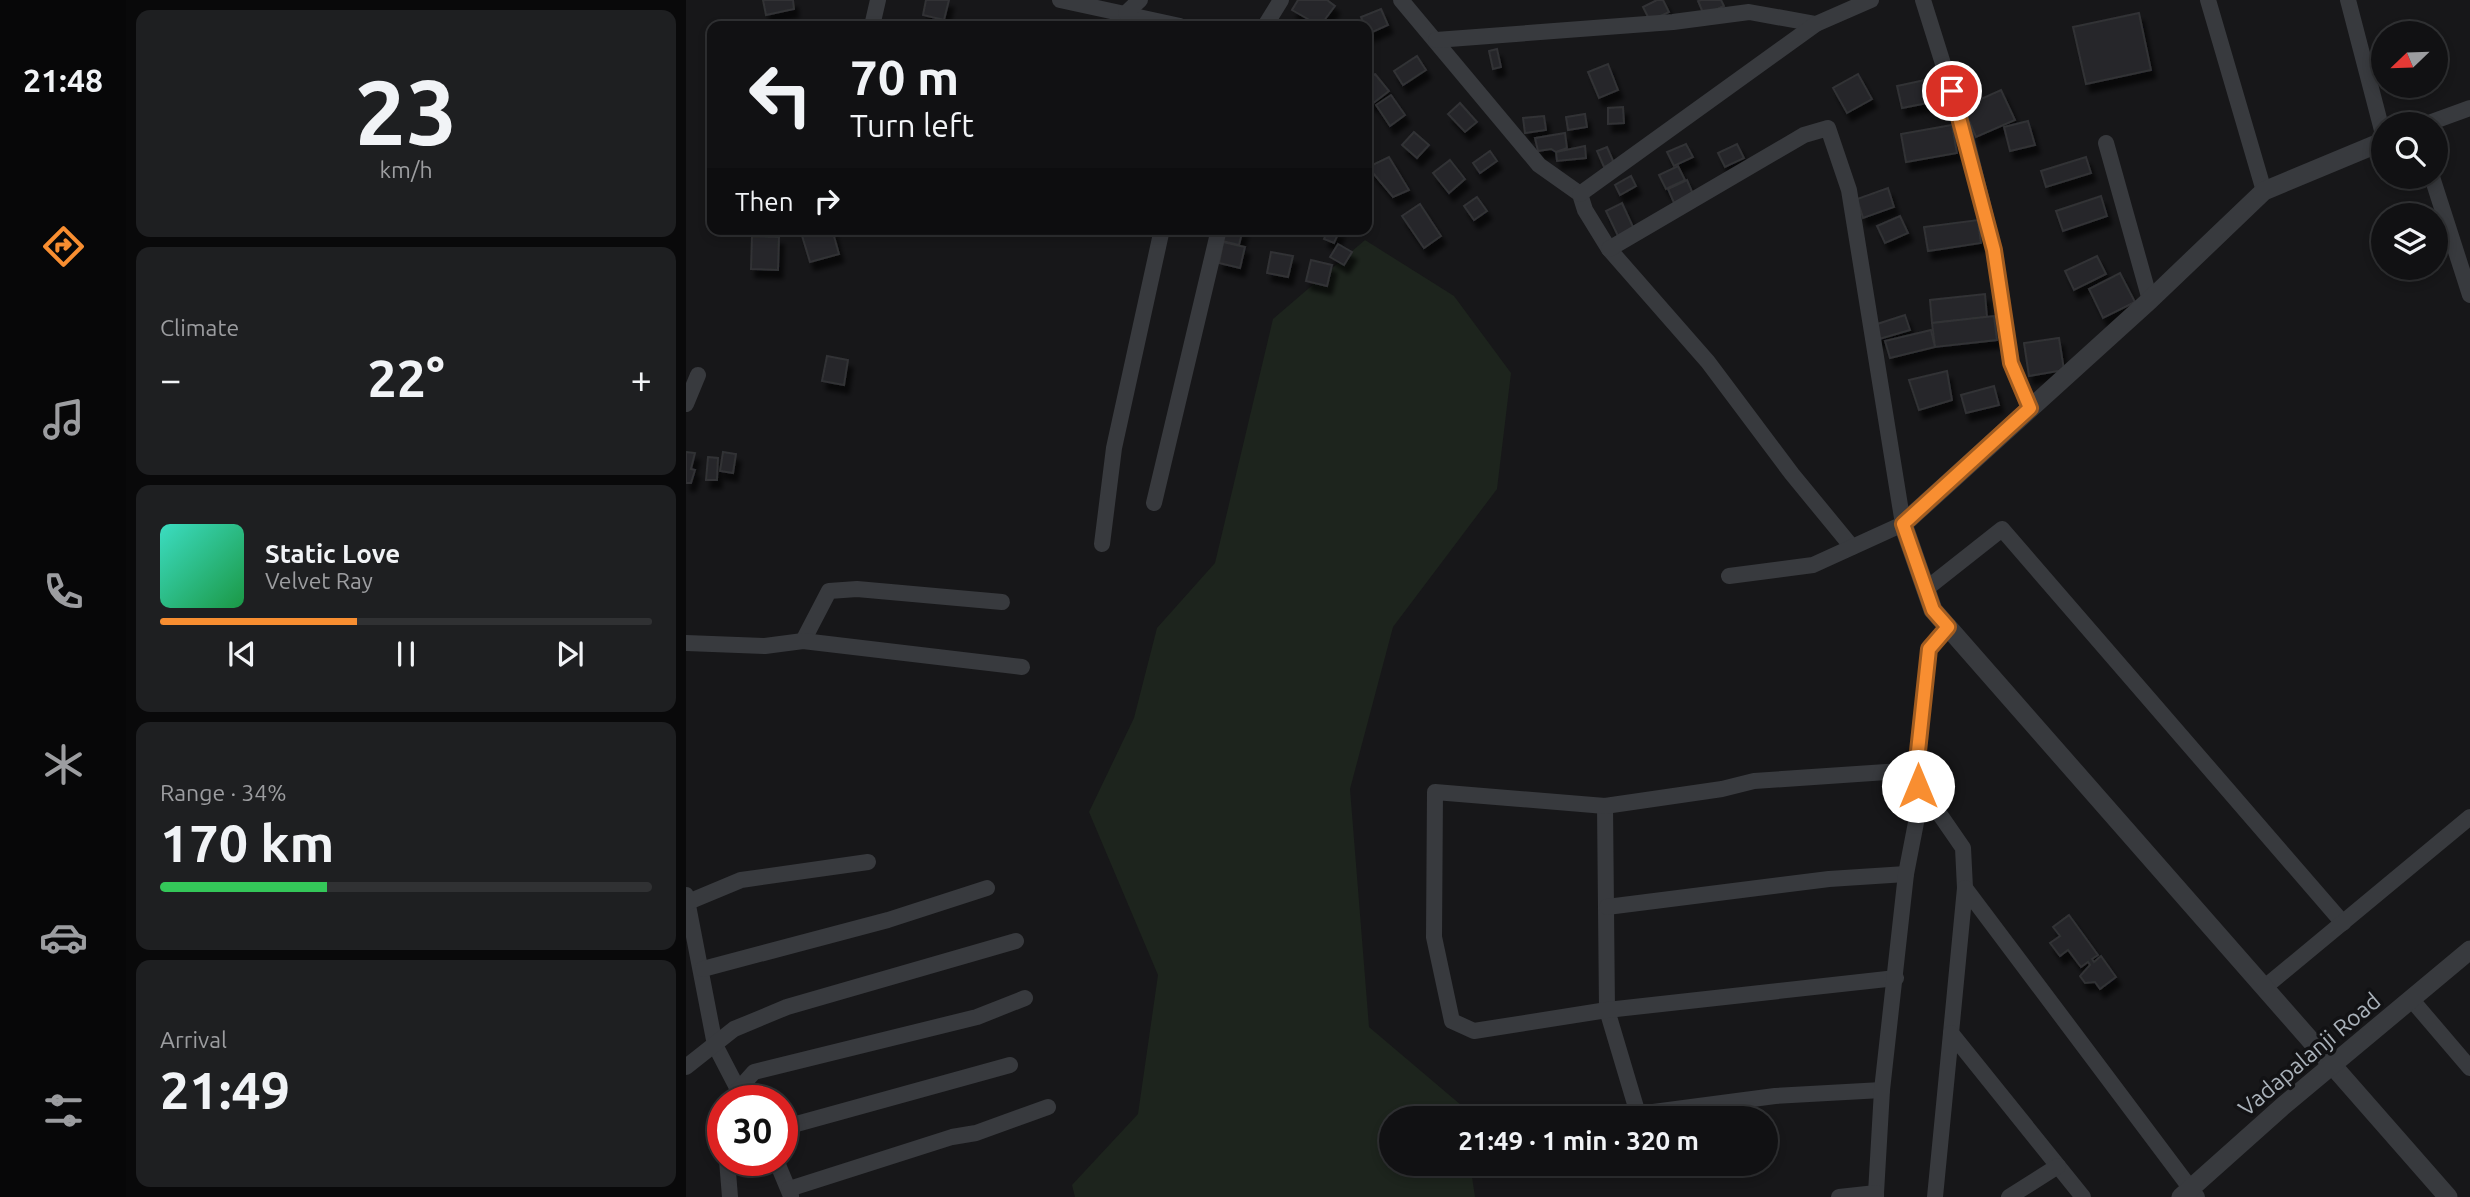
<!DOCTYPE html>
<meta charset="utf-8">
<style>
body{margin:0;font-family:Ubuntu,sans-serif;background:#1e1f21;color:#f1f3f6;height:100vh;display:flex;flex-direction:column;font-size:26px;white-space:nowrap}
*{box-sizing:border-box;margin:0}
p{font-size:23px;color:#9c9da0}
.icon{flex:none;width:38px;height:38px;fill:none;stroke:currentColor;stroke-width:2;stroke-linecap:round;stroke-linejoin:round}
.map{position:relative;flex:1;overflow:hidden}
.sheet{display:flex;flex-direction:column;gap:10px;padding:10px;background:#09090a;width:560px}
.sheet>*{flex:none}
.guide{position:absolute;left:21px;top:21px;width:665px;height:214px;border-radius:14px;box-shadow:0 4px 10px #0003,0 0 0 2px #303133;background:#111113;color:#f1f3f6;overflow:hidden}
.needle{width:46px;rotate:247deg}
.controls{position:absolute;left:1685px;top:21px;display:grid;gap:14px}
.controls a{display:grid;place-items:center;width:77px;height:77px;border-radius:50%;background:#111113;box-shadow:0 4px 10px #0003,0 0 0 2px #303133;font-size:35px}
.speed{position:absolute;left:21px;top:1085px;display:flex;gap:14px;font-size:35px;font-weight:700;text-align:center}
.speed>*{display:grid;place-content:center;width:91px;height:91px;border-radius:50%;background:#111113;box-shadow:0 4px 10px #0003,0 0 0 2px #303133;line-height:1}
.speed .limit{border:10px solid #d22;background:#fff;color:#111}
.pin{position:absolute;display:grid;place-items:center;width:60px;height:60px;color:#fff;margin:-30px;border:4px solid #fff;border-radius:50%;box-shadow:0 2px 7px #0007}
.me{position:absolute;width:77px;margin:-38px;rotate:0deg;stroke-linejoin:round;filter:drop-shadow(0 0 5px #0008)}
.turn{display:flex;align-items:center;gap:24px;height:147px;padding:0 28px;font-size:32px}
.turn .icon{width:91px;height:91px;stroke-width:2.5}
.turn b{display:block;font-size:49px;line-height:60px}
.then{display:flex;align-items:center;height:66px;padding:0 28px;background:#0003;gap:14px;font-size:26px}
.big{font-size:52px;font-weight:700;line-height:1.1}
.sheet .widget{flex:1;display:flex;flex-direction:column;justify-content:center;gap:10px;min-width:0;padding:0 24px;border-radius:14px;background:#1e1f21}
.sheet .dial{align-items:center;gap:0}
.dial b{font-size:91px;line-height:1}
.song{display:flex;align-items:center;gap:21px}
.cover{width:84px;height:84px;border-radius:10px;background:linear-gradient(135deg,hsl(170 70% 55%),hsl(140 70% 35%))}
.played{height:7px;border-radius:4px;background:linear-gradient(90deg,#f88e31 40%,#303133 40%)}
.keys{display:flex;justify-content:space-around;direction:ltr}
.heat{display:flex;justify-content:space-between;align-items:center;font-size:38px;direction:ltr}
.charge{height:10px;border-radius:5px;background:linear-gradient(90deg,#34c759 34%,#303133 0)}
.trip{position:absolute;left:693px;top:1106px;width:399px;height:70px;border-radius:35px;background:#111113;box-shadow:0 4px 10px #0003,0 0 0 2px #303133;font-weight:700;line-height:70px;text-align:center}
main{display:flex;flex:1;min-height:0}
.dock{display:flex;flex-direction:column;width:126px;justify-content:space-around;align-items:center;background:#070708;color:#9c9da0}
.dock .icon{width:49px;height:49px}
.dock .selected{color:#f88e31}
.dock b{font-size:32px;color:#f1f3f6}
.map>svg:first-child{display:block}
.green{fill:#1d241d}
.building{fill:#27282a;stroke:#313235;stroke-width:2;filter:url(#shadow)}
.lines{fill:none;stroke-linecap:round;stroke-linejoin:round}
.minor{stroke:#383a3e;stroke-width:16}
.tertiary{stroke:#383a3e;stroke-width:19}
.route-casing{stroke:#a15c20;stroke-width:18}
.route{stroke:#f88e31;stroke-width:12}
.labels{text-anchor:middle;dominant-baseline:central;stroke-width:7;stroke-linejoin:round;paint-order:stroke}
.street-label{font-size:23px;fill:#a9b1b9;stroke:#121214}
</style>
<main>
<nav class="dock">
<b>21:48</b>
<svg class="icon selected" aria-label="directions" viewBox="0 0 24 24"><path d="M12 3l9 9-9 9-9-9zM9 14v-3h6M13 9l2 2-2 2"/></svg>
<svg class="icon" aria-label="music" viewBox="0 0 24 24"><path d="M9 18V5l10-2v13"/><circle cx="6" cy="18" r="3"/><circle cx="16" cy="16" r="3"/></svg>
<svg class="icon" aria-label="phone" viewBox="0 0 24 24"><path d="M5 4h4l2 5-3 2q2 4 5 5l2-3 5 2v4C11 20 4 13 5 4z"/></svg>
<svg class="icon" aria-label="climate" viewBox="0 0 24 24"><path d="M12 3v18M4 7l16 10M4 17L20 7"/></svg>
<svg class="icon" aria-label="car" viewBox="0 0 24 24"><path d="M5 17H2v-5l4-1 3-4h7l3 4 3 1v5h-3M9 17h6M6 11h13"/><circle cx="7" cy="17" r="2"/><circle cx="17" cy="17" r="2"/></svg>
<svg class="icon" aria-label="filters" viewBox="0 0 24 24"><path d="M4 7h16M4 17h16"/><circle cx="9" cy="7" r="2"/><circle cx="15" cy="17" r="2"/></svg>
</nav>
<section class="sheet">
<div class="widget dial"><b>23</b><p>km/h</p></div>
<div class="widget"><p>Climate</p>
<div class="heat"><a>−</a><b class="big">22°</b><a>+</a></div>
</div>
<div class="widget">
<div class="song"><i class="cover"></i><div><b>Static Love</b><p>Velvet Ray</p></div></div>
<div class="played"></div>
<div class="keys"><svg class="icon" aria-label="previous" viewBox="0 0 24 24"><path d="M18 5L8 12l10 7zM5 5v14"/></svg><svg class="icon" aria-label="pause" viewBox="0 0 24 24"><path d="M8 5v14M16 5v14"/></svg><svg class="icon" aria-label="next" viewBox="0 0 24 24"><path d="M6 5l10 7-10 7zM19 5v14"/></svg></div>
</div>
<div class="widget"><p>Range · 34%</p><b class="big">170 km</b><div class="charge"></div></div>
<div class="widget"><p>Arrival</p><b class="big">21:49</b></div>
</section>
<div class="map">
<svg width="1784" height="1197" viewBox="0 0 1784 1197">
<defs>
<filter id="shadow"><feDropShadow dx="4.5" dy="8" stdDeviation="2" flood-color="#0009"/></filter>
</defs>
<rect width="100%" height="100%" fill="#171719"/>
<!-- green -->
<polygon class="green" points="679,240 768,296 825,373 811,489 707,627 664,789 683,1027 775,1105 777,1118 705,1118 705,1164 784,1164 789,1197 389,1197 386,1185 452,1114 472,975 403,812 448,718 471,628 529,563 587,319"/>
<!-- building -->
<g class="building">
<polygon points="77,0 107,0 108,9 80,15"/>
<polygon points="240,0 263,0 258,20 237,15"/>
<polygon points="612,0 641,0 649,6 634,26 606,10"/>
<polygon points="971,0 977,0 983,12 964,21 957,7"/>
<polygon points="1015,0 1035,0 1038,6 1018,15 1012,1"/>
<polygon points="695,9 702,25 682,34 675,17"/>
<polygon points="1453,13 1465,70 1400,84 1387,27"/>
<polygon points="811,49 815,67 807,69 803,51"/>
<polygon points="731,56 740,70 717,85 708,71"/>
<polygon points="922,64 932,90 913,98 902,72"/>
<polygon points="689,74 703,91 686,104 681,97 681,80"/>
<polygon points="1172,74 1186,99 1161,113 1147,88"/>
<polygon points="1253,77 1257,100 1216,108 1211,86"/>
<polygon points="1315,90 1329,120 1290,137 1277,107"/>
<polygon points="705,95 719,115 704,126 690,105"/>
<polygon points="774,103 791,122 779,132 762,114"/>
<polygon points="937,107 938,123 922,124 922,108"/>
<polygon points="899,114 901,127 882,130 880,117"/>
<polygon points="858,116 860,130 839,133 837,118"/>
<polygon points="1342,121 1349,145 1324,151 1318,127"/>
<polygon points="1266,125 1271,153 1220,162 1215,134"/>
<polygon points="728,132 743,145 731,158 716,145"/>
<polygon points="879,133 881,148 870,152 865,149 852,151 849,138"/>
<polygon points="1000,144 1007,157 988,166 981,152"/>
<polygon points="1051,144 1058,158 1039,167 1032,153"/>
<polygon points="899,146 900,158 871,161 870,152"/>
<polygon points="921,147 928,163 918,167 911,151"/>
<polygon points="804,151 811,161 794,173 787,163"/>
<polygon points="703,157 723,190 707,197 682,167"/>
<polygon points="1400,157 1405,173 1360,187 1355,171"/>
<polygon points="764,160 779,179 763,193 747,173"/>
<polygon points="992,166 999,180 980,189 973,175"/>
<polygon points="945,176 950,186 934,195 929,185"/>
<polygon points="1001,180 1007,194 988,203 982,189"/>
<polygon points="1202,188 1208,207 1177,218 1171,199"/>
<polygon points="1415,196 1421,216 1377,231 1370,211"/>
<polygon points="791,197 801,211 788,220 778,206"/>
<polygon points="936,203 948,229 932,236 920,211"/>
<polygon points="734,204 755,236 738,248 716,216"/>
<polygon points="1214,216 1222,233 1199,243 1191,226"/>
<polygon points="1292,220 1295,243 1242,251 1238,227"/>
<polygon points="114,229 146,229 153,254 124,262"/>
<polygon points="535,229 557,229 553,245 532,240"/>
<polygon points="642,229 654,230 648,243 638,239"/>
<polygon points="66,236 93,237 92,270 65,269"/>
<polygon points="537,242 559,247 554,268 533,263"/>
<polygon points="652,244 666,252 658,265 644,257"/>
<polygon points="585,252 607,256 602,277 581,273"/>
<polygon points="1411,256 1420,274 1388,290 1379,271"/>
<polygon points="625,260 646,265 641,286 620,281"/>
<polygon points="1434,273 1449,302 1417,318 1403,289"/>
<polygon points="1299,294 1301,317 1246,323 1244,300"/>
<polygon points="1219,315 1224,330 1190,340 1185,326"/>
<polygon points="1308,316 1311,340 1249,347 1246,323"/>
<polygon points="1245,330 1249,347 1204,358 1199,341"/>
<polygon points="1373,338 1378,370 1343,376 1338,343"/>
<polygon points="141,356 162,360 158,385 136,381"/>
<polygon points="1261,371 1266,400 1233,410 1223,380"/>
<polygon points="1308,386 1313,405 1280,413 1275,395"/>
<polygon points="0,452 9,453 5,469 9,470 5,483 0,483"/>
<polygon points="37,452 50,454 47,473 34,471"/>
<polygon points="22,457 32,458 31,480 20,480"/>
<polygon points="1383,915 1412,955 1406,959 1408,962 1415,956 1430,977 1414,989 1409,982 1399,983 1394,976 1404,965 1402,962 1395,967 1382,950 1374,956 1364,943 1374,936 1367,927"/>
</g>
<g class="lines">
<!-- minor -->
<g class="minor">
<polyline points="374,0 494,26"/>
<polyline points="715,0 853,165 894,194 899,210 923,249 1022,362 1106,474 1166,547"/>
<polyline points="1237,0 1280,137 1308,250 1325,363 1344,408"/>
<polyline points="1522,0 1578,191"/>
<polyline points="1662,0 1698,138"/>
<polyline points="440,13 454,0"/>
<polyline points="186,26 192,0"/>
<polyline points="579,26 595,0"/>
<polyline points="750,40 987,22 1063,12 1130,24"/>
<polyline points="1740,124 1784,108"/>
<polyline points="1420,143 1464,300"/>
<polyline points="1746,177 1784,295"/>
<polyline points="894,194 1130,24 1185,0"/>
<polyline points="923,249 1118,135 1142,128 1163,190 1217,524 1127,565 1043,576"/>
<polyline points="0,404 12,375"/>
<polyline points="468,503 533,229"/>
<polyline points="416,544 428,448 476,229"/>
<polyline points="1240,589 1316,529 1657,923"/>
<polyline points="117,641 143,591 171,589 316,602"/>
<polyline points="0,643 79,646 117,641 336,667"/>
<polyline points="1234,802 1248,806 1277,848 1279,888"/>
<polyline points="919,806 921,1010 952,1114 1089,1096 1196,1090"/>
<polyline points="0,895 29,1045 57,1099"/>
<polyline points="2,902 55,880 182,862"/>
<polyline points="921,907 1143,879 1220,874"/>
<polyline points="17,969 202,920 301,888"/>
<polyline points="1210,978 921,1010 788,1031 766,1021 748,937 749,792 919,806 1036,789 1068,781 1230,770"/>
<polyline points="1579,987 1784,817"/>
<polyline points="1725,999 1784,1068"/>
<polyline points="1265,1033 1279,888 1511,1197"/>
<polyline points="0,1067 48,1029 101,1007 330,941"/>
<polyline points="47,1101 51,1091 68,1072 291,1017 339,998"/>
<polyline points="96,1128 324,1065"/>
<polyline points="41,1160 44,1197"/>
<polyline points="90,1160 105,1196"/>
<polyline points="103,1189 266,1137 290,1133 362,1107"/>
<polyline points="1190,1193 1196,1090 1220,874 1234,802 1230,770 1243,649 1262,627"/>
<polyline points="1153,1197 1190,1193 1190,1197"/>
<polyline points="1249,1197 1265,1033 1397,1197"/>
<polyline points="1323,1197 1372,1166"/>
</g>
<!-- tertiary -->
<g class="tertiary">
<polyline points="1698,141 1578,191 1464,300 1217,524 1247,610 1762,1197"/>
<polyline points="1495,1197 1597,1106 1784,950"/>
</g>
</g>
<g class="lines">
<!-- route casing -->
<g class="route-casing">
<polyline id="route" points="1232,786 1230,770 1243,649 1262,627 1247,610 1217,524 1344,408 1325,363 1308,250 1266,91"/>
</g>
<!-- route -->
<use href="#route" class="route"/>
</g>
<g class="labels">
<!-- street labels -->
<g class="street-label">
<text transform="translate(1623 1054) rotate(-40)">Vadapalanji Road</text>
</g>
</g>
</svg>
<div class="controls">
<a><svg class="needle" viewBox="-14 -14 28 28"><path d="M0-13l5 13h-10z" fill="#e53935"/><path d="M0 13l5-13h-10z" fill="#9c9da0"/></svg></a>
<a><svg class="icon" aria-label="search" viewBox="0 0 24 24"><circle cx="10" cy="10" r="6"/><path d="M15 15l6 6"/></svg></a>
<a><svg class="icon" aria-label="layers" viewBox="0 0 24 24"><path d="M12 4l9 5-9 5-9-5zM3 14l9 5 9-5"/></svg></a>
</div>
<div class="speed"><div class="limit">30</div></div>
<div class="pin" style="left:1266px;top:91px;background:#d93025"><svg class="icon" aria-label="arrive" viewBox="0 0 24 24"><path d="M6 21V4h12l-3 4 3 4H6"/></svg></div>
<svg class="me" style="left:1232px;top:786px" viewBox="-20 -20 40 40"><circle r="19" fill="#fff"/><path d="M0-13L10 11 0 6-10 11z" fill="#f88e31"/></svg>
<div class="trip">21:49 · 1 min · 320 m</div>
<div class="guide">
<div class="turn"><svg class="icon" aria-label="left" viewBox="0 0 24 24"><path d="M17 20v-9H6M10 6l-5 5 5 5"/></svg><div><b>70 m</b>Turn left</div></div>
<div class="then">Then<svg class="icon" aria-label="right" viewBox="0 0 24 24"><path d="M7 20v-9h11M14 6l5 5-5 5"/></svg></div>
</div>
</div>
</main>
